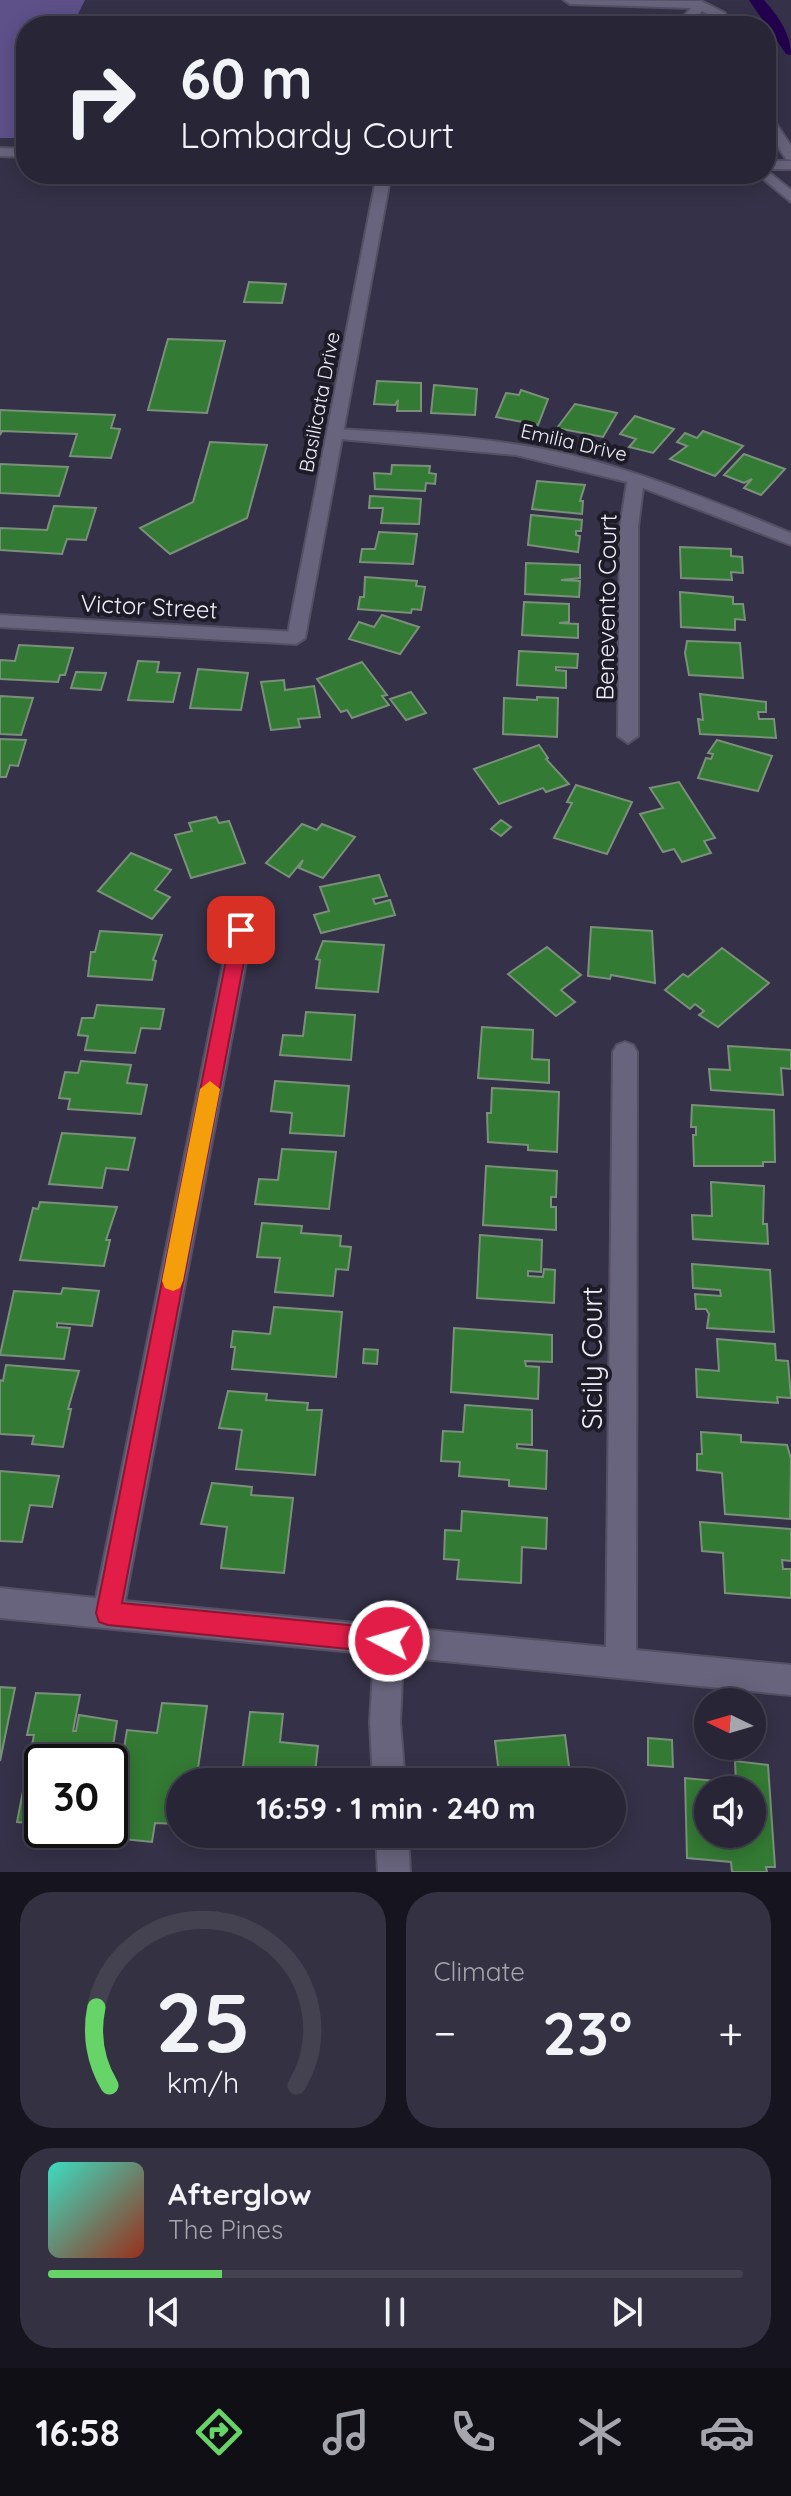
<!DOCTYPE html>
<meta charset="utf-8">
<style>
body{margin:0;font-family:Quicksand,sans-serif;background:#343142;color:#f1f3f6;height:100vh;display:flex;flex-direction:column;font-size:30px;white-space:nowrap}
*{box-sizing:border-box;margin:0}
p{font-size:26px;color:#a5a5ad}
.icon{flex:none;width:44px;height:44px;fill:none;stroke:currentColor;stroke-width:2;stroke-linecap:round;stroke-linejoin:round}
.map{position:relative;height:1872px;overflow:hidden}
.sheet{display:flex;flex-direction:column;gap:20px;padding:20px;background:#16141e;flex:1}
.sheet>*{flex:none}
.hud{position:absolute;left:16px;top:16px;width:760px;height:168px;border-radius:32px;box-shadow:0 4px 20px #0003,0 0 0 2px #444251;background:#282536;color:#f1f3f6;overflow:hidden}
.needle{width:52px;rotate:275deg}
.controls{position:absolute;left:694px;top:1688px;display:grid;gap:16px}
.controls a{display:grid;place-items:center;width:72px;height:72px;border-radius:50%;background:#282536;box-shadow:0 4px 20px #0003,0 0 0 2px #444251;font-size:40px}
.speed{position:absolute;left:24px;top:1744px;display:flex;gap:16px;font-size:40px;font-weight:700;text-align:center}
.speed>*{display:grid;place-content:center;width:104px;height:104px;border-radius:50%;background:#282536;box-shadow:0 4px 20px #0003,0 0 0 2px #444251;line-height:1}
.speed .limit{border:4px solid #111;border-radius:12px;background:#fff;color:#111}
.pin{position:absolute;display:grid;place-items:center;width:68px;height:68px;color:#fff;margin:-34px;border-radius:16px;box-shadow:0 4px 12px #0006}
.me{position:absolute;width:88px;margin:-44px;rotate:276deg;stroke-linejoin:round;filter:drop-shadow(0 0 6px #0008)}
.turn{display:flex;align-items:center;gap:28px;height:168px;padding:0 32px;font-size:36px}
.turn .icon{width:104px;height:104px;stroke-width:2.5}
.turn b{display:block;font-size:56px;line-height:68px}
.big{font-size:60px;font-weight:700;line-height:1.1}
.sheet .card{flex:1;display:flex;flex-direction:column;justify-content:center;gap:12px;min-width:0;padding:0 28px;border-radius:32px;background:#343142}
.sheet .dial{align-items:center;gap:0}
.dial svg{height:208px;overflow:visible;fill:none;stroke:#444251;stroke-width:7;stroke-linecap:round;text-anchor:middle}
.dial text{fill:#f1f3f6;stroke:none}
.song{display:flex;align-items:center;gap:24px}
.cover{width:96px;height:96px;border-radius:12px;background:linear-gradient(135deg,hsl(170 70% 55%),hsl(10 70% 35%))}
.played{height:8px;border-radius:4px;background:linear-gradient(90deg,#66d466 25%,#444251 25%)}
.keys{display:flex;justify-content:space-around;direction:ltr}
.heat{display:flex;justify-content:space-between;align-items:center;font-size:44px;direction:ltr}
.sheet .tiles{flex:1;display:grid;gap:20px;grid-template-columns:1fr 1fr}
.card:last-child{grid-column:span 2}
.trip{position:absolute;left:166px;top:1768px;width:460px;height:80px;border-radius:40px;background:#282536;box-shadow:0 4px 20px #0003,0 0 0 2px #444251;font-weight:700;line-height:80px;text-align:center}
.tabs{display:flex;height:128px;justify-content:space-around;align-items:center;background:#100f16;color:#a5a5ad}
.tabs .icon{width:56px;height:56px}
.tabs .current{color:#66d466}
.tabs b{font-size:36px;color:#f1f3f6}
.map>svg:first-child{display:block}
.green{fill:#5e5089}
.lines{fill:none;stroke-linecap:round;stroke-linejoin:round}
.canal{fill:#23004f;fill-rule:evenodd}
.building{fill:#337a34;stroke:#7b907a;stroke-width:2;fill-rule:evenodd}
.minor-casing{stroke:#544f63;stroke-width:4}
.tertiary-casing{stroke:#544f63;stroke-width:4}
.secondary-casing{stroke:#544f63;stroke-width:4}
.minor{fill:#68647d;fill-rule:evenodd}
.tertiary{fill:#68647d;fill-rule:evenodd}
.secondary{fill:#68647d;fill-rule:evenodd}
.route{fill:#e11d48;stroke:#92132f;stroke-width:2}
.slow{fill:#f59e0b}
.labels{text-anchor:middle;dominant-baseline:central;stroke-width:8;stroke-linejoin:round;paint-order:stroke}
.far-street-label{font-size:20px;fill:#efedfc;stroke:#1d1b25}
.street-label{font-size:24px;fill:#efedfc;stroke:#1d1b25}
.near-street-label{font-size:28px;fill:#efedfc;stroke:#1d1b25}
</style>
<div class="map">
<svg width="791" height="1872" viewBox="0 0 791 1872">
<rect width="100%" height="100%" fill="#353148"/>
<!-- green -->
<polygon class="green" points="0,0 85,0 72,26 26,26 26,120 17,138 0,138"/>
<g class="lines">
<!-- canal -->
<path class="canal" d="M749,0H764C778,16 791,34 791,55L786,54Z"/>
</g>
<!-- building -->
<g class="building">
<polygon points="249,282 286,284 282,303 244,302"/>
<polygon points="168,339 225,341 207,413 148,410"/>
<polygon points="377,381 421,383 421,411 397,411 398,400 395,405 374,404"/>
<polygon points="434,385 477,389 475,415 431,413"/>
<polygon points="521,390 548,399 538,425 496,417 506,393 519,395"/>
<polygon points="575,404 617,413 603,437 557,428"/>
<polygon points="0,410 115,415 111,428 120,429 111,458 70,456 77,434 2,431 0,435"/>
<polygon points="635,416 674,429 653,453 629,447 636,439 620,434"/>
<polygon points="703,431 743,446 715,476 670,459 687,446 677,442 685,433 697,438"/>
<polygon points="210,442 267,445 247,518 170,554 140,528 193,502"/>
<polygon points="744,454 785,469 761,495 744,488 752,479 744,483 724,475"/>
<polygon points="0,464 68,467 59,496 0,493"/>
<polygon points="392,465 430,466 429,473 436,474 435,484 426,483 425,491 375,489 374,473 391,474"/>
<polygon points="537,481 585,485 580,501 583,501 582,514 532,509"/>
<polygon points="370,496 421,499 419,524 381,523 383,508 369,508"/>
<polygon points="54,506 96,508 86,540 67,539 62,554 0,550 0,528 47,530"/>
<polygon points="531,515 582,520 581,531 576,531 576,535 580,536 578,552 528,545"/>
<polygon points="379,532 417,534 413,564 360,562 362,549 375,549"/>
<polygon points="680,547 731,549 731,556 742,557 743,573 731,572 732,580 681,578"/>
<polygon points="526,563 580,565 580,578 561,580 580,581 579,597 525,594"/>
<polygon points="365,577 417,581 416,586 425,587 421,610 412,609 411,613 358,609 360,597 364,597"/>
<polygon points="680,592 733,597 733,604 743,604 745,620 735,619 735,630 681,627"/>
<polygon points="524,602 569,604 569,622 559,623 578,624 578,638 522,635"/>
<polygon points="382,615 419,627 400,654 349,639 359,622 374,627"/>
<polygon points="687,641 740,643 743,678 689,675 685,653"/>
<polygon points="19,645 73,648 65,675 60,675 58,682 0,679 0,660 15,661"/>
<polygon points="519,651 578,654 577,668 556,667 556,670 566,671 566,688 517,685"/>
<polygon points="138,661 159,662 157,672 180,673 173,702 128,700"/>
<polygon points="362,662 387,695 382,696 389,705 352,718 347,710 341,712 317,679"/>
<polygon points="198,669 248,673 241,710 190,708"/>
<polygon points="76,672 106,673 101,690 71,688"/>
<polygon points="284,680 285,690 314,686 320,717 298,719 300,727 271,730 261,682"/>
<polygon points="411,692 426,713 406,720 390,699"/>
<polygon points="700,694 766,702 766,712 758,712 759,719 774,719 776,738 700,734 698,719 703,720"/>
<polygon points="0,696 33,698 21,735 0,734"/>
<polygon points="537,697 558,698 557,737 503,734 504,698 537,700"/>
<polygon points="0,739 26,740 18,766 10,765 6,777 0,777"/>
<polygon points="717,740 772,756 758,791 698,778 706,758 711,759 713,754 708,753"/>
<polygon points="539,745 548,758 546,759 569,784 546,792 543,788 499,804 474,769"/>
<polygon points="679,782 715,838 704,841 711,853 682,862 674,849 663,852 640,814 663,808 650,788"/>
<polygon points="576,785 632,802 607,854 554,838 572,803 567,802"/>
<polygon points="216,817 219,823 229,821 245,863 191,878 175,835 192,831 189,823"/>
<polygon points="501,820 511,827 501,836 491,829"/>
<polygon points="302,824 317,830 322,824 355,837 323,878 299,868 303,860 289,877 266,863"/>
<polygon points="131,853 171,870 155,890 170,897 152,919 98,891"/>
<polygon points="379,875 387,896 373,899 375,904 390,900 395,915 321,933 314,915 329,911 320,887"/>
<polygon points="591,927 652,931 655,983 611,975 610,979 588,976"/>
<polygon points="100,931 162,935 153,960 156,961 152,980 88,976 91,952 95,952"/>
<polygon points="323,941 384,945 378,992 316,988 320,960 316,959"/>
<polygon points="547,947 581,975 561,990 575,1002 556,1016 508,974"/>
<polygon points="722,948 769,983 718,1027 699,1015 704,1011 695,1004 690,1009 665,990 683,974 688,977"/>
<polygon points="97,1005 164,1009 160,1029 141,1028 135,1053 85,1050 88,1036 78,1035 82,1018 94,1018"/>
<polygon points="306,1012 355,1015 351,1060 280,1055 283,1035 303,1036"/>
<polygon points="482,1027 533,1030 532,1059 549,1060 549,1083 478,1078"/>
<polygon points="728,1046 791,1050 791,1069 781,1068 783,1095 711,1090 709,1069 730,1070"/>
<polygon points="81,1061 131,1065 127,1083 147,1085 141,1114 68,1109 70,1099 59,1098 65,1072 78,1073"/>
<polygon points="275,1081 349,1086 344,1136 290,1133 292,1113 271,1111"/>
<polygon points="492,1088 559,1092 557,1152 528,1150 528,1145 488,1142 487,1113 491,1113"/>
<polygon points="692,1105 774,1110 775,1162 763,1162 763,1166 694,1166 693,1135 696,1135 696,1127 691,1127"/>
<polygon points="62,1133 135,1138 128,1170 106,1168 102,1188 49,1184"/>
<polygon points="282,1149 336,1152 329,1209 255,1204 259,1179 278,1180"/>
<polygon points="486,1166 557,1171 556,1197 551,1197 551,1207 556,1207 556,1230 483,1225"/>
<polygon points="711,1182 764,1186 763,1224 767,1224 768,1244 693,1239 692,1215 712,1216"/>
<polygon points="40,1202 117,1207 106,1240 110,1240 104,1266 20,1260 33,1208 38,1209"/>
<polygon points="262,1223 302,1226 301,1233 341,1236 340,1246 351,1247 348,1270 336,1269 333,1296 275,1292 280,1258 257,1257"/>
<polygon points="480,1235 542,1240 541,1272 528,1271 528,1276 543,1277 544,1269 555,1270 554,1303 477,1298"/>
<polygon points="692,1264 770,1270 774,1332 707,1328 709,1314 706,1309 696,1309 695,1294 721,1296 720,1290 693,1288"/>
<polygon points="63,1288 99,1291 92,1326 57,1323 57,1327 70,1328 64,1359 0,1355 14,1291 61,1294"/>
<polygon points="274,1307 342,1312 336,1377 232,1369 235,1347 231,1347 233,1331 270,1334"/>
<polygon points="454,1328 552,1335 552,1362 525,1361 526,1366 539,1367 538,1399 451,1392"/>
<polygon points="717,1339 775,1344 776,1360 788,1361 791,1398 777,1397 778,1403 697,1397 696,1369 719,1371"/>
<polygon points="364,1349 378,1350 377,1364 363,1363"/>
<polygon points="6,1365 79,1371 68,1409 71,1409 63,1447 32,1444 34,1436 0,1434 0,1380 3,1381"/>
<polygon points="228,1391 267,1394 266,1400 308,1403 307,1410 322,1410 315,1475 236,1469 242,1430 219,1428"/>
<polygon points="465,1405 532,1410 532,1445 517,1444 517,1448 547,1451 546,1489 509,1486 509,1480 459,1476 460,1462 441,1461 443,1431 463,1432"/>
<polygon points="701,1432 741,1435 741,1442 787,1445 791,1459 790,1519 725,1514 722,1473 697,1470 697,1454 702,1454"/>
<polygon points="0,1471 59,1476 52,1507 30,1505 22,1542 0,1541"/>
<polygon points="212,1483 252,1487 251,1495 293,1498 284,1573 221,1568 227,1527 201,1524"/>
<polygon points="462,1511 547,1518 546,1549 522,1547 521,1583 457,1579 459,1560 444,1559 445,1530 461,1531"/>
<polygon points="700,1522 791,1529 791,1561 782,1560 783,1569 791,1569 791,1598 725,1593 723,1553 702,1551"/>
<polygon points="0,1687 15,1688 0,1761"/>
<polygon points="36,1693 80,1695 73,1731 76,1731 79,1715 117,1721 110,1764 42,1762 42,1824 17,1822 34,1735 27,1735"/>
<polygon points="162,1703 207,1706 196,1782 180,1782 176,1824 155,1823 152,1842 114,1838 120,1804 115,1803 127,1730 157,1733"/>
<polygon points="250,1712 283,1714 280,1742 318,1746 314,1782 241,1782"/>
<polygon points="565,1735 571,1782 500,1782 495,1741"/>
<polygon points="648,1738 672,1740 673,1767 648,1765"/>
<path d="M735,1761L768,1765L775,1867H766L767,1872H732L731,1862L687,1858L685,1778L736,1783ZM708,1790H752V1834H708Z"/>
<polygon points="234,1834 290,1834 289,1843 234,1838"/>
<polygon points="482,1834 525,1834 526,1842 483,1846"/>
</g>
<g class="lines">
<!-- minor casing -->
<g class="minor-casing">
<g id="minor">
<polygon points="564,0 701,1 725,13 730,26 718,26 715,18 702,11 696,17 698,26 686,26 684,16 691,8 570,4"/>
<polygon points="766,115 771,116 791,146 791,160 786,159 766,129"/>
<path d="M336,429C405,433 475,436 543,449C629,466 710,500 791,533V545L643,488L638,527V736L628,743L618,736L620,527L627,482L516,455L330,438L328,434Z"/>
<polygon points="0,615 296,632 305,638 296,644 0,627"/>
<polygon points="241,922 249,924 252,930 125,1601 606,1647 613,1052 617,1045 625,1042 633,1045 637,1052 636,1650 791,1665 791,1695 403,1657 400,1722 405,1782 373,1782 370,1722 374,1654 0,1618 0,1588 96,1598 230,930 233,924"/>
<polygon points="376,1834 408,1834 410,1872 378,1872"/>
</g>
</g>
<!-- tertiary casing -->
<g class="tertiary-casing">
<polygon id="tertiary" points="377,174 391,174 305,638 296,644 287,638"/>
</g>
<!-- secondary casing -->
<g class="secondary-casing">
<g id="secondary">
<polygon points="0,148 26,149 26,157 0,156"/>
<rect x="766" y="161" width="25" height="8"/>
<polygon points="766,170 791,190 791,202 761,177 759,174 766,174"/>
</g>
</g>
<!-- minor -->
<use href="#minor" class="minor"/>
<!-- tertiary -->
<use href="#tertiary" class="tertiary"/>
<!-- secondary -->
<use href="#secondary" class="secondary"/>
</g>
<!-- route -->
<polygon class="route" points="241,923 250,930 122,1603 389,1629 397,1632 401,1641 397,1650 389,1653 108,1625 99,1622 96,1613 232,930"/>
<!-- slow -->
<polygon class="slow" points="210,1081 220,1089 183,1281 180,1288 173,1291 165,1288 162,1281 200,1089"/>
<g class="labels">
<!-- far-street labels -->
<g class="far-street-label">
<text transform="translate(319 402) rotate(-79)">Basilicata Drive</text>
<text transform="translate(574 442) rotate(13)">Emilia Drive</text>
</g>
<!-- street labels -->
<g class="street-label">
<text transform="translate(149 606) rotate(3)">Victor Street</text>
<text transform="translate(606 607) rotate(-89)">Benevento Court</text>
</g>
<!-- near-street labels -->
<g class="near-street-label">
<text transform="translate(591 1358) rotate(-90)">Sicily Court</text>
</g>
</g>
</svg>
<div class="controls">
<a><svg class="needle" viewBox="-14 -14 28 28"><path d="M0-13l5 13h-10z" fill="#e53935"/><path d="M0 13l5-13h-10z" fill="#a5a5ad"/></svg></a>
<a><svg class="icon" aria-label="sound" viewBox="0 0 24 24"><path d="M4 9h4l5-4v14l-5-4H4zM17 9q2 3 0 6"/></svg></a>
</div>
<div class="speed"><div class="limit">30</div></div>
<div class="pin" style="left:241px;top:930px;background:#d93025"><svg class="icon" aria-label="arrive" viewBox="0 0 24 24"><path d="M6 21V4h12l-3 4 3 4H6"/></svg></div>
<svg class="me" style="left:389px;top:1641px" viewBox="-20 -20 40 40"><circle r="17" fill="#e11d48" stroke="#fff" stroke-width="3"/><path d="M0-11L8 9 0 5-8 9z" fill="#fff"/></svg>
<div class="trip">16:59 · 1 min · 240 m</div>
<div class="hud">
<div class="turn"><svg class="icon" aria-label="right" viewBox="0 0 24 24"><path d="M7 20v-9h11M14 6l5 5-5 5"/></svg><div><b>60 m</b>Lombardy Court</div></div>
</div>
</div>
<section class="sheet">
<div class="tiles">
<div class="card dial"><svg viewBox="0 0 100 80">
<path d="M14 69A42 42 0 1 1 86 69"/>
<path d="M14 69A42 42 0 0 1 9 39" stroke="#66d466"/>
<text x="50" y="56" font-size="32" font-weight="700">25</text>
<text x="50" y="72" font-size="11">km/h</text>
</svg></div>
<div class="card"><p>Climate</p>
<div class="heat"><a>−</a><b class="big">23°</b><a>+</a></div>
</div>
<div class="card">
<div class="song"><i class="cover"></i><div><b>Afterglow</b><p>The Pines</p></div></div>
<div class="played"></div>
<div class="keys"><svg class="icon" aria-label="previous" viewBox="0 0 24 24"><path d="M18 5L8 12l10 7zM5 5v14"/></svg><svg class="icon" aria-label="pause" viewBox="0 0 24 24"><path d="M8 5v14M16 5v14"/></svg><svg class="icon" aria-label="next" viewBox="0 0 24 24"><path d="M6 5l10 7-10 7zM19 5v14"/></svg></div>
</div>
</div>
</section>
<nav class="tabs">
<b>16:58</b>
<svg class="icon current" aria-label="directions" viewBox="0 0 24 24"><path d="M12 3l9 9-9 9-9-9zM9 14v-3h6M13 9l2 2-2 2"/></svg>
<svg class="icon" aria-label="music" viewBox="0 0 24 24"><path d="M9 18V5l10-2v13"/><circle cx="6" cy="18" r="3"/><circle cx="16" cy="16" r="3"/></svg>
<svg class="icon" aria-label="phone" viewBox="0 0 24 24"><path d="M5 4h4l2 5-3 2q2 4 5 5l2-3 5 2v4C11 20 4 13 5 4z"/></svg>
<svg class="icon" aria-label="climate" viewBox="0 0 24 24"><path d="M12 3v18M4 7l16 10M4 17L20 7"/></svg>
<svg class="icon" aria-label="car" viewBox="0 0 24 24"><path d="M5 17H2v-5l4-1 3-4h7l3 4 3 1v5h-3M9 17h6M6 11h13"/><circle cx="7" cy="17" r="2"/><circle cx="17" cy="17" r="2"/></svg>
</nav>
